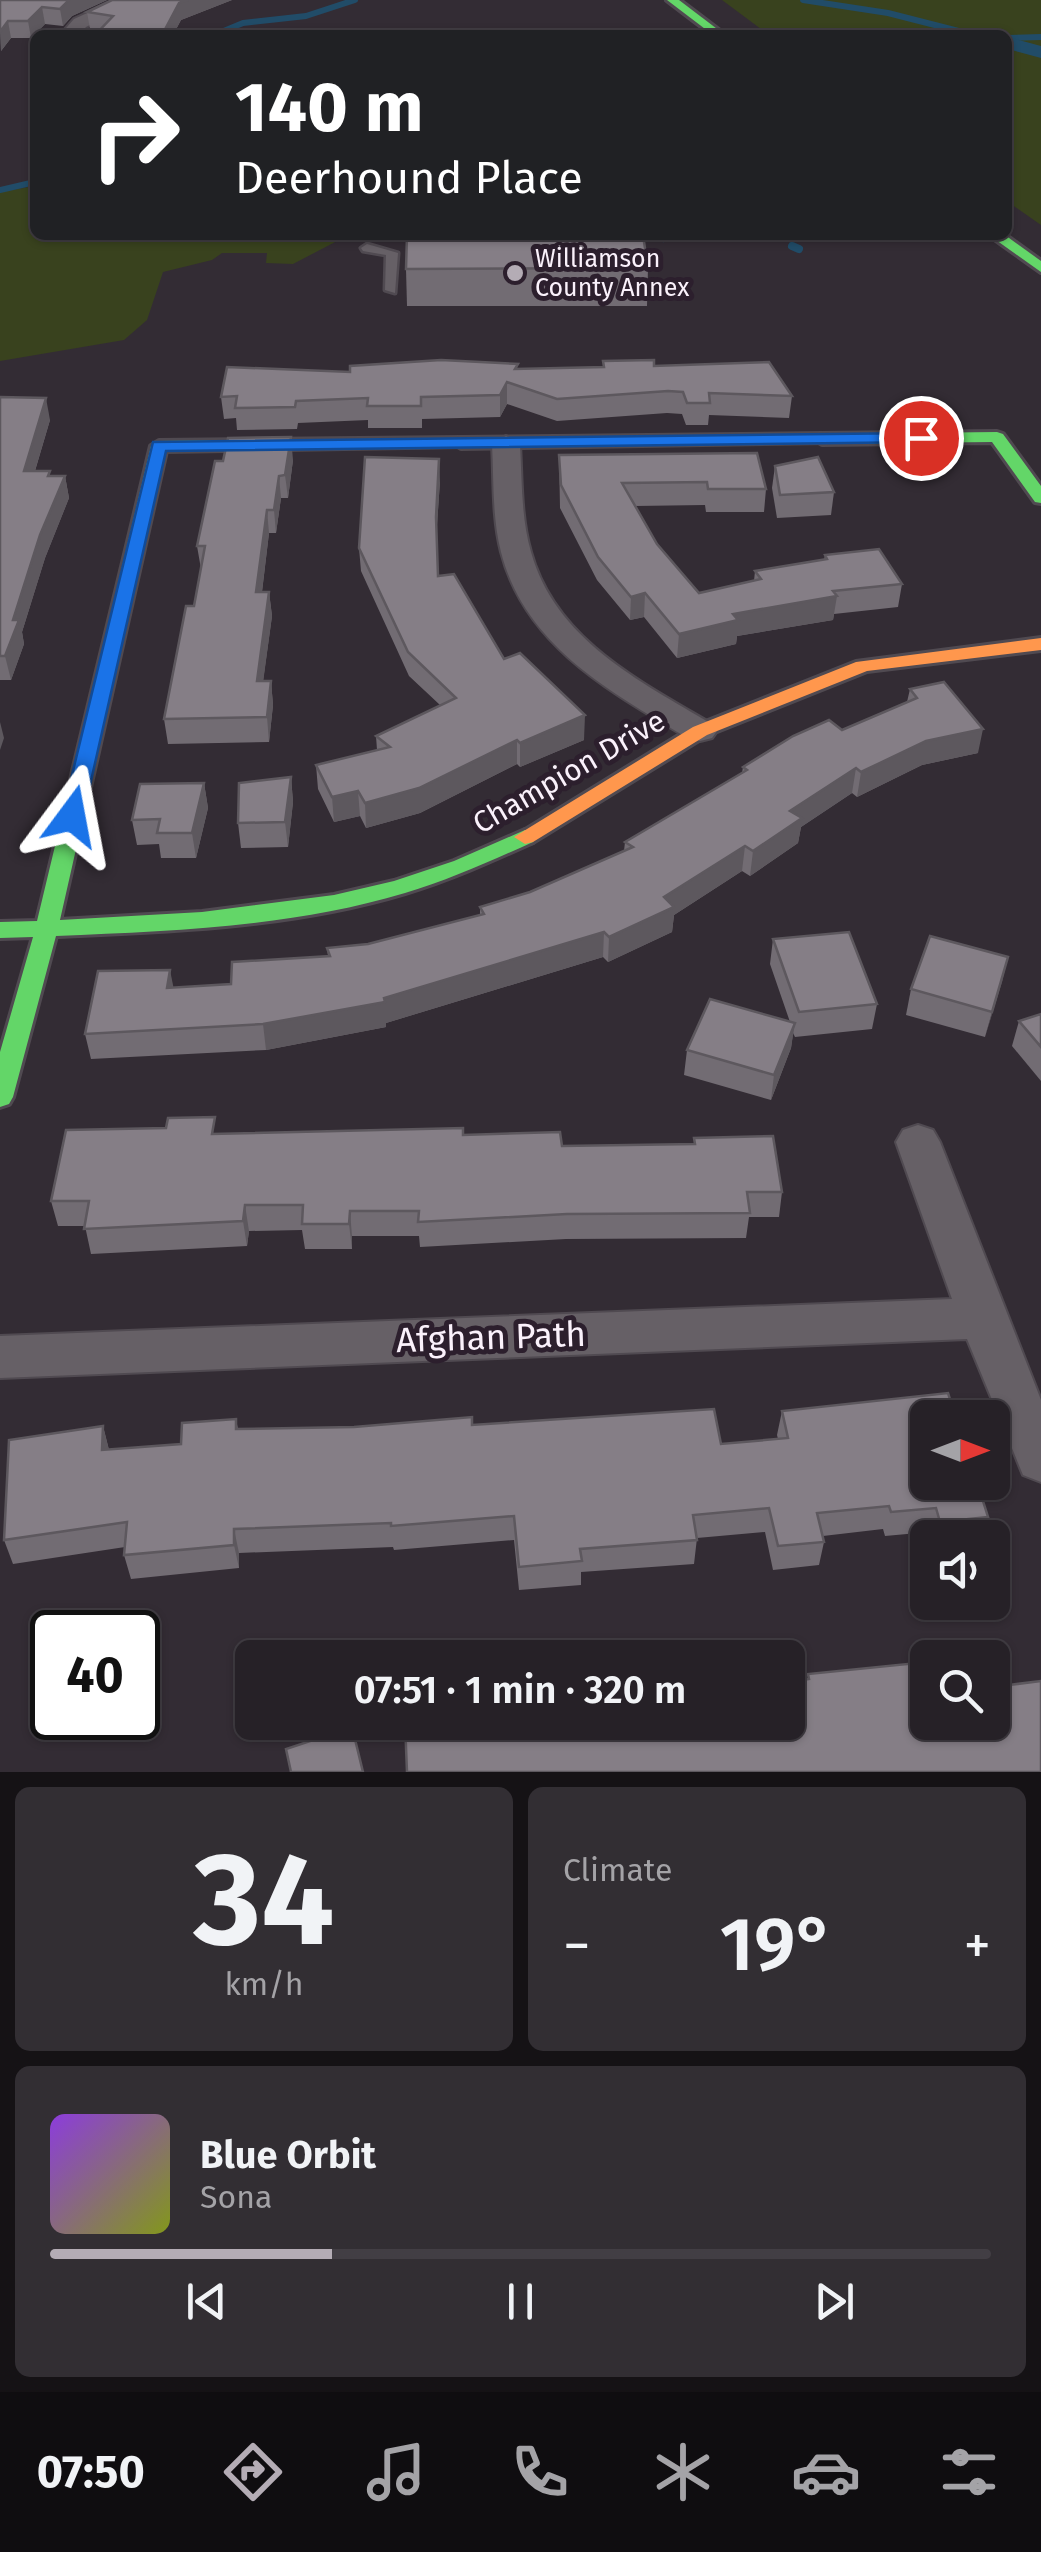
<!DOCTYPE html>
<meta charset="utf-8">
<style>
body{margin:0;font-family:"Fira Sans",sans-serif;background:#322e33;color:#f1f3f6;height:100vh;display:flex;flex-direction:column;font-size:38px;white-space:nowrap}
*{box-sizing:border-box;margin:0}
p{font-size:32px;color:#a4a3a7}
.icon{flex:none;width:55px;height:55px;fill:none;stroke:currentColor;stroke-width:2;stroke-linecap:round;stroke-linejoin:round}
.map{position:relative;height:1772px;overflow:hidden}
.side{display:flex;flex-direction:column;gap:15px;padding:15px;background:#151215;flex:1}
.side>*{flex:none}
.banner{position:absolute;left:30px;top:30px;width:982px;height:210px;border-radius:15px;box-shadow:0 2px 8px #0004,0 0 0 2px #423e44;background:#202124;color:#fff;overflow:hidden}
.needle{width:65px;rotate:90deg}
.tools{position:absolute;left:910px;top:1400px;display:grid;gap:20px}
.tools a{display:grid;place-items:center;width:100px;height:100px;border-radius:15px;background:#262127;box-shadow:0 2px 8px #0004,0 0 0 2px #423e44;font-size:50px}
.speed{position:absolute;left:30px;top:1610px;display:flex;gap:20px;font-size:50px;font-weight:700;text-align:center}
.speed>*{display:grid;place-content:center;width:130px;height:130px;border-radius:50%;background:#262127;box-shadow:0 2px 8px #0004,0 0 0 2px #423e44;line-height:1}
.speed .limit{border:5px solid #111;border-radius:15px;background:#fff;color:#111}
.pin{position:absolute;display:grid;place-items:center;width:85px;height:85px;color:#fff;margin:-42px;border:5px solid #fff;border-radius:50%;box-shadow:0 2px 10px #0007}
.me{position:absolute;width:110px;margin:-55px;rotate:13deg;stroke-linejoin:round;filter:drop-shadow(0 0 8px #0008)}
.turn{display:flex;align-items:center;gap:35px;height:210px;padding:0 40px;font-size:45px}
.turn .icon{width:130px;height:130px;stroke-width:2.5}
.turn b{display:block;font-size:70px;line-height:85px}
.big{font-size:75px;font-weight:600;line-height:1.1}
.side .widget{flex:1;display:flex;flex-direction:column;justify-content:center;gap:15px;min-width:0;padding:0 35px;border-radius:15px;background:#322e33}
.side .dial{align-items:center;gap:0}
.dial b{font-size:130px;line-height:1}
.song{display:flex;align-items:center;gap:30px}
.cover{width:120px;height:120px;border-radius:15px;background:linear-gradient(135deg,hsl(270 70% 55%),hsl(70 70% 35%))}
.played{height:10px;border-radius:5px;background:linear-gradient(90deg,#b4acb5 30%,#423e44 30%)}
.keys{display:flex;justify-content:space-around;direction:ltr}
.heat{display:flex;justify-content:space-between;align-items:center;font-size:55px;direction:ltr}
.side .tiles{flex:1;display:grid;gap:15px;grid-template-columns:1fr 1fr}
.widget:last-child{grid-column:span 2}
.trip{position:absolute;left:235px;top:1640px;width:570px;height:100px;border-radius:15px;background:#262127;box-shadow:0 2px 8px #0004,0 0 0 2px #423e44;font-weight:600;line-height:100px;text-align:center}
.tab-bar{display:flex;height:160px;justify-content:space-around;align-items:center;background:#0f0d10;color:#a4a3a7}
.tab-bar .icon{width:70px;height:70px}
.tab-bar .on{color:#b4acb5}
.tab-bar b{font-size:45px;color:#f1f3f6}
.map>svg:first-child{display:block}
.green{fill:#39421e}
.lines{fill:none;stroke-linecap:round;stroke-linejoin:round}
.stream-far1{stroke:#214c68;stroke-width:6}
.stream{stroke:#214c68;stroke-width:8}
.canal{fill:#214c68;fill-rule:evenodd}
.lane-casing{stroke:#504a51;stroke-width:5}
.street-casing{stroke:#504a51;stroke-width:4}
.fast-casing{stroke:#504a51;stroke-width:6}
.slow-casing{stroke:#504a51;stroke-width:6}
.jam-casing{stroke:#504a51;stroke-width:6}
.lane{fill:#666066;fill-rule:evenodd}
.street{fill:#666066;fill-rule:evenodd}
.fast{fill:#63d668;fill-rule:evenodd}
.slow{fill:#ff974d;fill-rule:evenodd}
.jam{fill:#b3261e;fill-rule:evenodd}
.wall{fill:#726c73}
.shaded-wall{fill:#5d585e}
.building{fill:#857e86;stroke:#5d585e;stroke-width:2.5}
.route{fill:#1a73e8;stroke:#114b97;stroke-width:2.5}
.poi-dot{fill:#b4acb5;stroke:#2c1f2d;stroke-width:4}
.labels{text-anchor:middle;dominant-baseline:central;stroke-width:10;stroke-linejoin:round;paint-order:stroke}
.far-poi-label{font-size:25px;fill:#faf1fb;stroke:#2c1f2d;text-anchor:start}
.street-label{font-size:30px;fill:#faf1fb;stroke:#2c1f2d}
.near-street-label{font-size:35px;fill:#faf1fb;stroke:#2c1f2d}
</style>
<div class="map">
<svg width="1041" height="1772" viewBox="0 0 1041 1772">
<rect width="100%" height="100%" fill="#332c34"/>
<!-- green -->
<g class="green">
<polygon points="722,0 1041,0 1041,225 1008,202 1008,35 769,35"/>
<polygon points="35,186 35,235 340,235 339,240 293,264 266,263 267,253 222,253 212,260 163,272 147,320 124,340 0,361 0,192"/>
</g>
<g class="lines">
<!-- stream-far1 -->
<g class="stream-far1">
<polyline points="803,0 888,13 974,35"/>
<polyline points="214,35 243,23 306,16 355,0"/>
<polyline points="1008,38 1041,37"/>
<polyline points="0,190 35,182"/>
</g>
<!-- stream -->
<g class="stream">
<polyline points="656,235 663,238"/>
<polyline points="792,246 799,249"/>
</g>
<!-- canal -->
<polygon class="canal" points="1008,37 1041,46 1041,58 1008,49"/>
<!-- lane casing -->
<g class="lane-casing">
<polygon id="lane" points="367,244 398,253 395,293 385,290 386,255 363,251 361,248"/>
</g>
<!-- street casing -->
<g class="street-casing">
<g id="street">
<polygon points="116,0 139,0 86,27 79,35 60,35 74,19"/>
<path d="M506,436L520,444C522,480 521,518 531,552C555,639 639,681 712,724L717,731L712,738L700,741L688,738C611,692 525,646 501,552C492,517 494,480 492,444Z"/>
<polygon points="918,1125 933,1130 940,1142 1041,1400 1041,1482 1023,1475 967,1339 0,1378 0,1336 952,1299 896,1142 903,1130"/>
</g>
</g>
<!-- fast casing -->
<g class="fast-casing">
<g id="fast">
<polygon points="667,0 679,0 725,35 713,35"/>
<polygon points="989,235 1005,235 1041,261 1041,272"/>
<polygon points="997,432 1003,434 1041,486 1041,503 1035,502 992,442 822,444 814,439 822,434"/>
<path d="M461,438L467,440V446L166,451L60,920L202,912L334,895L394,881L454,861L525,830L536,837L533,842C491,861 449,880 405,893C292,927 173,931 56,936L13,1097L9,1104L0,1107V1052L33,937L0,938V922L37,921L151,446L159,441Z"/>
</g>
</g>
<!-- slow casing -->
<g class="slow-casing">
<polygon id="slow" points="1041,638 1041,650 867,671 707,735 533,842 525,844 514,837 693,727 856,662"/>
</g>
<!-- jam casing -->
<g class="jam-casing">
<polygon id="jam" points="822,434 828,436 828,442 461,448 453,443 461,438"/>
</g>
<!-- lane -->
<use href="#lane" class="lane"/>
<!-- street -->
<use href="#street" class="street"/>
<!-- fast -->
<use href="#fast" class="fast"/>
<!-- slow -->
<use href="#slow" class="slow"/>
<!-- jam -->
<use href="#jam" class="jam"/>
</g>
<!-- wall -->
<g class="wall">
<polygon points="0,0 107,0 72,16 63,26 45,24 31,38 11,38 1,51"/>
<polygon points="112,0 232,0 181,20 173,35 97,35 99,30 90,29 87,12"/>
<polygon points="648,268 647,306 407,306 406,269"/>
<polygon points="654,366 792,396 789,418 709,415 708,425 686,425 682,414 667,413 557,421 507,404 500,417 422,419 422,428 368,428 368,420 298,423 297,429 237,430 236,418 224,419 221,397 350,372"/>
<polygon points="0,397 50,420 35,471 51,476 65,476 69,498 45,558 22,632 24,644 11,680 0,680"/>
<polygon points="559,455 766,489 764,512 706,512 705,505 635,506 657,544 699,593 754,581 755,571 824,560 825,555 902,584 898,607 834,614 833,620 737,636 736,644 677,658 644,617 630,620 597,580 560,508"/>
<polygon points="293,460 288,498 281,498 276,533 269,533 262,592 269,592 272,616 263,681 271,681 273,705 269,742 168,744 164,719 194,606 201,569 197,546 223,461"/>
<polygon points="775,466 834,492 831,515 777,518 772,488"/>
<polygon points="440,481 436,539 438,576 504,659 584,740 520,767 517,764 420,813 366,828 360,816 334,822 318,789 316,765 377,750 376,736 440,705 409,676 361,571 359,548"/>
<polygon points="910,689 978,753 922,765 857,797 852,793 801,827 798,843 750,876 742,871 674,915 672,932 608,962 603,957 386,1023 386,1027 266,1050 91,1059 85,1034 174,988 231,984 328,956 327,948 368,944 480,915 480,907 530,892 624,851 625,842 742,773 743,767 842,730 907,702"/>
<polygon points="291,777 293,802 288,847 241,848 238,823"/>
<polygon points="204,783 208,808 196,858 161,858 159,844 137,845 132,820"/>
<polygon points="773,939 877,1004 872,1029 795,1037 793,1033 791,1048 771,1100 684,1075 687,1050 790,1022 770,964"/>
<polygon points="1008,957 985,1037 906,1015 911,989"/>
<polygon points="1041,1014 1041,1081 1012,1046 1019,1021"/>
<polygon points="218,1134 463,1135 562,1146 694,1144 694,1138 782,1192 779,1217 749,1217 746,1238 566,1239 420,1247 419,1236 352,1236 352,1249 305,1249 302,1230 249,1231 247,1246 91,1254 85,1226 58,1226 51,1201"/>
<polygon points="782,1411 988,1517 981,1538 930,1538 929,1532 885,1536 883,1529 823,1536 824,1542 819,1565 773,1570 765,1532 697,1538 694,1564 581,1572 581,1585 519,1590 514,1540 394,1550 393,1547 239,1553 239,1568 131,1579 124,1555 125,1547 13,1564 4,1540 103,1426 109,1450 181,1444 236,1419 238,1429 472,1425 721,1444 778,1439 777,1435"/>
</g>
<!-- shaded-wall -->
<g class="shaded-wall">
<polygon points="69,0 107,0 72,16 63,26 60,9"/>
<polygon points="188,0 232,0 181,20 173,35 162,35 179,3"/>
<polygon points="42,7 45,24 31,38 28,21"/>
<polygon points="8,21 11,38 1,51 0,32"/>
<polygon points="507,382 507,404 500,417 500,395"/>
<polygon points="46,398 50,420 28,494 24,471"/>
<polygon points="291,437 293,460 288,498 285,475"/>
<polygon points="439,459 440,481 436,540 436,517"/>
<polygon points="65,476 69,498 45,558 22,632 24,644 11,680 5,656 13,620 40,535"/>
<polygon points="279,476 281,498 276,533 274,510"/>
<polygon points="267,510 269,533 259,616 256,592"/>
<polygon points="269,592 272,616 260,705 257,681"/>
<polygon points="645,593 644,617 630,620 631,597"/>
<polygon points="837,596 833,620 737,636 736,644 677,658 679,634 733,614"/>
<polygon points="271,681 273,705 269,742 267,717"/>
<polygon points="585,715 584,740 520,767 520,743"/>
<polygon points="0,722 4,738 0,750"/>
<polygon points="983,729 978,753 922,765 857,797 861,772 926,741"/>
<polygon points="517,740 517,764 420,813 366,828 365,803"/>
<polygon points="856,768 852,793 801,827 798,843 750,876 753,851 790,811"/>
<polygon points="291,777 293,802 288,847 285,822"/>
<polygon points="204,783 208,808 196,858 192,833"/>
<polygon points="358,791 360,816 334,822 332,797"/>
<polygon points="745,846 742,871 674,915 672,932 608,962 609,937 664,897"/>
<polygon points="604,932 603,957 386,1023 386,1027 266,1050 263,1024 384,998"/>
<polygon points="1008,957 1002,982 985,1037 992,1012"/>
<polygon points="170,970 175,995 167,988"/>
<polygon points="795,1023 791,1048 771,1100 774,1075"/>
<polygon points="245,1205 249,1231 247,1246 243,1221"/>
<polygon points="350,1211 352,1236 352,1249 349,1224"/>
<polygon points="103,1426 109,1450 102,1450"/>
<polygon points="234,1529 239,1553 239,1568 234,1545"/>
</g>
<!-- building -->
<g class="building">
<polygon points="0,0 69,0 60,9 42,7 28,21 8,21 0,32"/>
<polygon points="112,0 188,0 179,3 162,35 105,35 107,33 97,33 113,16 87,12"/>
<polygon points="407,235 643,235 648,268 406,269"/>
<polygon points="441,360 518,364 515,369 604,367 603,361 654,360 654,366 769,362 792,396 709,393 710,403 687,403 683,392 668,391 557,399 507,382 500,395 421,397 421,406 367,406 368,398 296,401 295,407 235,408 237,396 221,397 227,367 350,372 350,366"/>
<polygon points="0,397 46,398 24,471 50,471 48,476 65,476 40,535 13,620 19,620 5,656 0,656"/>
<polygon points="291,437 285,475 279,476 274,510 267,510 256,592 269,592 257,681 271,681 267,717 164,719 186,606 194,606 205,546 197,546 215,461 223,461 228,438"/>
<polygon points="757,453 766,489 708,489 707,482 622,483 657,544 699,593 761,579 755,571 827,559 825,555 879,549 902,584 833,591 837,596 733,614 738,620 679,634 645,593 631,597 598,557 561,485 559,455"/>
<polygon points="365,457 439,459 436,517 438,576 454,574 504,659 520,653 585,715 520,743 517,740 419,788 365,803 358,791 332,797 316,765 390,747 376,736 456,698 408,652 359,548"/>
<polygon points="818,457 834,492 780,495 775,466"/>
<polygon points="944,682 983,729 926,741 861,772 856,768 790,811 802,818 753,851 745,846 664,897 674,907 609,937 604,932 384,998 385,1002 263,1024 85,1034 98,971 170,970 167,988 231,984 232,962 330,956 327,948 368,944 484,914 480,907 530,892 633,847 625,842 747,770 743,767 793,736 829,720 842,730 917,698 910,689"/>
<polygon points="291,777 285,822 238,823 239,783"/>
<polygon points="204,783 192,833 157,833 160,819 132,820 140,784"/>
<polygon points="849,932 877,1004 799,1012 773,939"/>
<polygon points="930,936 1008,957 992,1012 911,989"/>
<polygon points="710,999 795,1023 774,1075 687,1050"/>
<polygon points="1041,1014 1041,1047 1019,1021"/>
<polygon points="215,1117 212,1134 463,1128 463,1135 560,1132 562,1146 695,1144 694,1138 773,1136 782,1192 747,1192 750,1213 567,1214 418,1222 419,1211 350,1211 349,1224 302,1224 303,1205 245,1205 243,1221 84,1229 89,1201 51,1201 66,1130 166,1128 168,1118"/>
<polygon points="948,1393 956,1418 928,1418 928,1482 977,1482 988,1517 940,1522 936,1508 891,1512 889,1506 817,1513 824,1542 778,1546 769,1508 693,1515 697,1540 580,1549 582,1561 519,1567 514,1516 391,1526 391,1523 234,1529 234,1545 124,1555 127,1522 4,1540 9,1440 103,1426 102,1450 181,1444 182,1423 236,1419 236,1429 354,1427 472,1417 472,1425 714,1409 721,1444 788,1438 782,1411"/>
<polygon points="999,1656 1009,1685 1041,1681 1041,1772 407,1772 405,1722 788,1722 788,1682 809,1679 808,1674 917,1663 918,1668 928,1667 928,1722 992,1722 992,1658 990,1658"/>
<polygon points="352,1727 363,1772 291,1772 286,1749"/>
</g>
<!-- route -->
<polygon class="route" points="921,433 930,438 927,442 166,451 83,816 72,823 62,816 153,442"/>
<!-- markers -->
<circle class="poi-dot" cx="515" cy="273" r="10"/>
<g class="labels">
<!-- far-poi labels -->
<g class="far-poi-label">
<text x="535" y="259">Williamson<tspan x="535" dy="29">County Annex</tspan></text>
</g>
<!-- street labels -->
<g class="street-label">
<text transform="translate(569 772) rotate(-30)">Champion Drive</text>
</g>
<!-- near-street labels -->
<g class="near-street-label">
<text transform="translate(491 1337) rotate(-2)">Afghan Path</text>
</g>
</g>
</svg>
<div class="tools">
<a><svg class="needle" viewBox="-14 -14 28 28"><path d="M0-13l5 13h-10z" fill="#e53935"/><path d="M0 13l5-13h-10z" fill="#a4a3a7"/></svg></a>
<a><svg class="icon" aria-label="sound" viewBox="0 0 24 24"><path d="M4 9h4l5-4v14l-5-4H4zM17 9q2 3 0 6"/></svg></a>
<a><svg class="icon" aria-label="search" viewBox="0 0 24 24"><circle cx="10" cy="10" r="6"/><path d="M15 15l6 6"/></svg></a>
</div>
<div class="speed"><div class="limit">40</div></div>
<div class="pin" style="left:921px;top:438px;background:#d93025"><svg class="icon" aria-label="arrive" viewBox="0 0 24 24"><path d="M6 21V4h12l-3 4 3 4H6"/></svg></div>
<svg class="me" style="left:72px;top:816px" viewBox="-20 -20 40 40"><path d="M0-17L14 15 0 8-14 15z" fill="#1a73e8" stroke="#fff" stroke-width="4"/></svg>
<div class="trip">07:51 · 1 min · 320 m</div>
<div class="banner">
<div class="turn"><svg class="icon" aria-label="right" viewBox="0 0 24 24"><path d="M7 20v-9h11M14 6l5 5-5 5"/></svg><div><b>140 m</b>Deerhound Place</div></div>
</div>
</div>
<section class="side">
<div class="tiles">
<div class="widget dial"><b>34</b><p>km/h</p></div>
<div class="widget"><p>Climate</p>
<div class="heat"><a>−</a><b class="big">19°</b><a>+</a></div>
</div>
<div class="widget">
<div class="song"><i class="cover"></i><div><b>Blue Orbit</b><p>Sona</p></div></div>
<div class="played"></div>
<div class="keys"><svg class="icon" aria-label="previous" viewBox="0 0 24 24"><path d="M18 5L8 12l10 7zM5 5v14"/></svg><svg class="icon" aria-label="pause" viewBox="0 0 24 24"><path d="M8 5v14M16 5v14"/></svg><svg class="icon" aria-label="next" viewBox="0 0 24 24"><path d="M6 5l10 7-10 7zM19 5v14"/></svg></div>
</div>
</div>
</section>
<nav class="tab-bar">
<b>07:50</b>
<svg class="icon on" aria-label="directions" viewBox="0 0 24 24"><path d="M12 3l9 9-9 9-9-9zM9 14v-3h6M13 9l2 2-2 2"/></svg>
<svg class="icon" aria-label="music" viewBox="0 0 24 24"><path d="M9 18V5l10-2v13"/><circle cx="6" cy="18" r="3"/><circle cx="16" cy="16" r="3"/></svg>
<svg class="icon" aria-label="phone" viewBox="0 0 24 24"><path d="M5 4h4l2 5-3 2q2 4 5 5l2-3 5 2v4C11 20 4 13 5 4z"/></svg>
<svg class="icon" aria-label="climate" viewBox="0 0 24 24"><path d="M12 3v18M4 7l16 10M4 17L20 7"/></svg>
<svg class="icon" aria-label="car" viewBox="0 0 24 24"><path d="M5 17H2v-5l4-1 3-4h7l3 4 3 1v5h-3M9 17h6M6 11h13"/><circle cx="7" cy="17" r="2"/><circle cx="17" cy="17" r="2"/></svg>
<svg class="icon" aria-label="filters" viewBox="0 0 24 24"><path d="M4 7h16M4 17h16"/><circle cx="9" cy="7" r="2"/><circle cx="15" cy="17" r="2"/></svg>
</nav>
